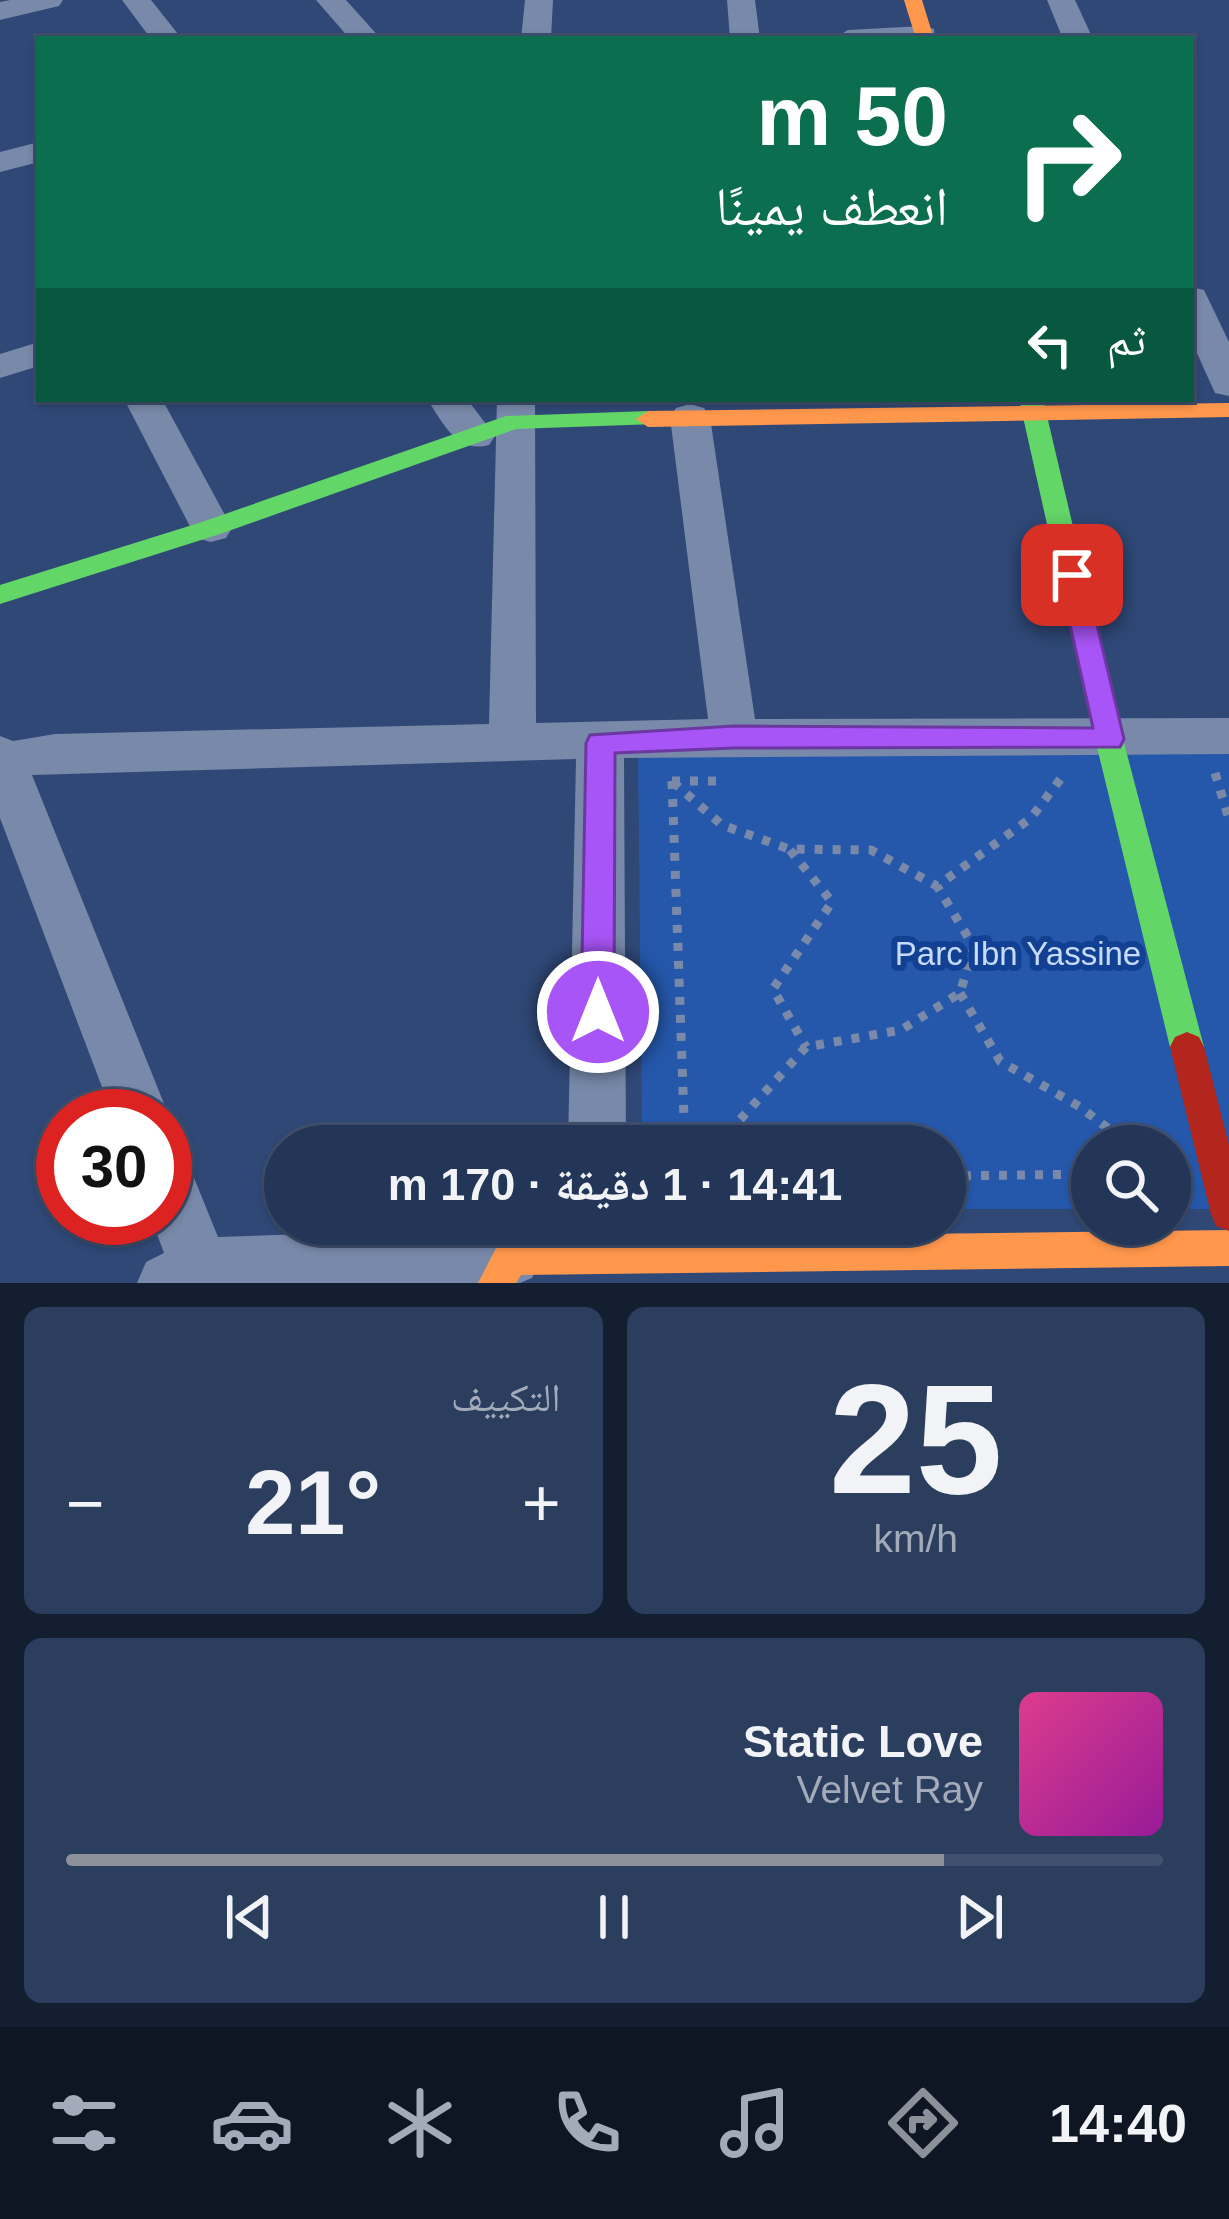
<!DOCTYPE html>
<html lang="ar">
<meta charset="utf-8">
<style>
body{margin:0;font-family:Helvetica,"Noto Naskh Arabic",sans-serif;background:#2b3e5e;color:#f1f3f6;direction:rtl;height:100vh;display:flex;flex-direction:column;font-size:45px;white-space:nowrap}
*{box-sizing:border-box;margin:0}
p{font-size:39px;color:#a3abba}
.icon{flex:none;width:66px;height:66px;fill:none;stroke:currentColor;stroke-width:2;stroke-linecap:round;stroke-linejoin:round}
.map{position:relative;height:1283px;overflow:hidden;direction:ltr}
.panel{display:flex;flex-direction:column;gap:24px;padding:24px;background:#131e30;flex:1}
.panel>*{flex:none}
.hud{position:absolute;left:36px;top:36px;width:1158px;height:366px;border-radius:0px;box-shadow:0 3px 9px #0004,0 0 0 3px #40506e;direction:rtl;background:#0b6e4f;color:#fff;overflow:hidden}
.tools{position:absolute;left:1071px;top:1125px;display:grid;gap:24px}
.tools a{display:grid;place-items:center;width:120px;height:120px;border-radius:50%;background:#233658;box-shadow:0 3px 9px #0004,0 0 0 3px #40506e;font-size:60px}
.speed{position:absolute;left:36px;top:1089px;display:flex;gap:24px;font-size:60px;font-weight:700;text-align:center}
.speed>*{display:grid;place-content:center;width:156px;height:156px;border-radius:50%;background:#233658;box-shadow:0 3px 9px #0004,0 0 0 3px #40506e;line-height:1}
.speed .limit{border:18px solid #d22;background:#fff;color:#111}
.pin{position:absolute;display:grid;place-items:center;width:102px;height:102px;color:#fff;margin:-51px;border-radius:24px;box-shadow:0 6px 18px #0006}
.me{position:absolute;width:132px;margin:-66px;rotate:0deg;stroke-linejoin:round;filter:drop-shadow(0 0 9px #0008)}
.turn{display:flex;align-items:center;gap:42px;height:252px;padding:0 48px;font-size:54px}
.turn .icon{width:156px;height:156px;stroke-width:2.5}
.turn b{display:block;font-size:84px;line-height:102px}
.then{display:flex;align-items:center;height:114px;padding:0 48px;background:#0003;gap:24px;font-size:45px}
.big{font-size:90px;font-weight:800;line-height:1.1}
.panel .widget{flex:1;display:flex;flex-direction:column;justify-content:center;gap:18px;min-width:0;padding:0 42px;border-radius:18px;background:#2b3e5e}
.panel .dial{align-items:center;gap:0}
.dial b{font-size:156px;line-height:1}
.song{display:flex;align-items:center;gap:36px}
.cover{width:144px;height:144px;border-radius:18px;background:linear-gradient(135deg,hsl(330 70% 55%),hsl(300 70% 35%))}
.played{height:12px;border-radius:6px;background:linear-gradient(90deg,#8c9099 80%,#40506e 80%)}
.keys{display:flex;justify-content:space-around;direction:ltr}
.heat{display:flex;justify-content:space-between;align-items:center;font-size:66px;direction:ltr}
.panel .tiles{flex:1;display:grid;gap:24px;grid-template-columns:1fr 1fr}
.widget:last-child{grid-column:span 2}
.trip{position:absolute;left:264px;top:1125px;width:702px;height:120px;border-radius:60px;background:#233658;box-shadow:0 3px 9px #0004,0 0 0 3px #40506e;font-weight:800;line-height:120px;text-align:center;direction:rtl}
.tabs{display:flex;height:192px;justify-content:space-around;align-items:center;background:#0e1623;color:#a3abba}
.tabs .icon{width:84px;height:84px}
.tabs .on{color:#8c9099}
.tabs b{font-size:54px;color:#f1f3f6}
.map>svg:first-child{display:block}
.green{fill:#2557aa}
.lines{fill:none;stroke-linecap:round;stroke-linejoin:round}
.path{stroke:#7889a9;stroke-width:9;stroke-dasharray:8 10;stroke-linecap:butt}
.street{fill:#7889a9;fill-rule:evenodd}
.fast{fill:#63d668;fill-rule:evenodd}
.slow{fill:#ff974d;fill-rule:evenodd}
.jam{fill:#b3261e;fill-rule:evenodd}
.route{fill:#a855f7;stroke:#6d37a1;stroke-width:3}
.labels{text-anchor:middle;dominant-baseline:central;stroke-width:12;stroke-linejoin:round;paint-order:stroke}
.park-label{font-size:33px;fill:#c7dbfd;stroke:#124093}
</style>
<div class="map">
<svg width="1229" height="1283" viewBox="0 0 1229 1283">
<rect width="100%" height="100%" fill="#2f4876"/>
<!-- green -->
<polygon class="green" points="1229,746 1229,1209 1170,1209 1170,1146 1092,1146 1092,1209 945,1209 945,1146 642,1146 638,747"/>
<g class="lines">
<!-- path -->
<g class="path">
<polyline points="1215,773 1229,819"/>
<polyline points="672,781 718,781"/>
<polyline points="672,781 685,1146"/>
<polyline points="673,782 722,825 789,849 871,850 937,886"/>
<polyline points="790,850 832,902 773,989 806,1047"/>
<polyline points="960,993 1000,1061 1080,1107 1131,1146"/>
<polyline points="716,1146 806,1047 901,1030 960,993 974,947 937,886 1031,818 1062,777"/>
<polyline points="945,1176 1092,1174"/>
</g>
<!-- street -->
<g class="street">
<polygon points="10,0 63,0 59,6 0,20 0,2"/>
<polygon points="122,0 151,0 182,39 151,39"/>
<polygon points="316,0 346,0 381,39 350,39"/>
<polygon points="525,0 553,0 551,39 521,39"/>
<polygon points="727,0 755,0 760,39 730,39"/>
<polygon points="1047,0 1075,0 1093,39 1063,39"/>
<polygon points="923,26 934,29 935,39 833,39 848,30"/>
<polygon points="39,142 39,162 0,172 0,152"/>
<polygon points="1191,287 1204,290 1229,342 1229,396 1215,393 1191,340"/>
<polygon points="39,342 39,366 0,378 0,354"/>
<polygon points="124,399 162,399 232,528 226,538 211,542 196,538"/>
<path d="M427,399H467L495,436L489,445C457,454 443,423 427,399Z"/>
<polygon points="497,399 535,399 536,723 708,719 670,417 676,408 690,404 704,408 710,417 755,719 1229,718 1229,754 624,758 626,1146 568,1146 576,759 32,775 169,1116 165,1126 165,1116 113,1116 0,818 0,736 13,741 55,734 489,724"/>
<polygon points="165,1150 186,1158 218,1237 511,1227 532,1236 541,1257 532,1278 520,1283 137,1283 146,1262 164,1253 151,1218 165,1218"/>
</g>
<!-- fast -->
<g class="fast">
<polygon points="1019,399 1043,399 1123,739 1204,1047 1199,1057 1187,1062 1175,1057 1170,1047 1095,739"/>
<polygon points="648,411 660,419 656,424 516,429 220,534 0,604 0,585 202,522 506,416"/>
</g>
<!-- slow -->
<g class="slow">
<polygon points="904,0 922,0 934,39 916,39"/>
<polygon points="1229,403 1229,417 648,427 636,419 648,411"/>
<polygon points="1229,1230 1229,1266 521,1275 516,1283 478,1283 498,1244 511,1239"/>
</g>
<!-- jam -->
<polygon class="jam" points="1187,1032 1199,1037 1204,1047 1229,1145 1229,1231 1216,1226 1211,1214 1170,1047 1175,1037"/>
</g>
<!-- route -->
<polygon class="route" points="1072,566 1085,575 1124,739 1120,747 734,748 615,753 614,1012 610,1022 598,1026 586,1022 581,1012 586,743 590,735 734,726 1093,728 1059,575"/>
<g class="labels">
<!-- park labels -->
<g class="park-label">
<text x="1018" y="953">Parc Ibn Yassine</text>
</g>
</g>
</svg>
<div class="tools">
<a><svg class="icon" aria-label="search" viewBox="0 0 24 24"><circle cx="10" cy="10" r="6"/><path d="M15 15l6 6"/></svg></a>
</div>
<div class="speed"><div class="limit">30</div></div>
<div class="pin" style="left:1072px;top:575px;background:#d93025"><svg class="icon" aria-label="arrive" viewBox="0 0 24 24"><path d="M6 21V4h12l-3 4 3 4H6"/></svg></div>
<svg class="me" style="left:598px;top:1012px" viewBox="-20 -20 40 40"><circle r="17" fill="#a855f7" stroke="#fff" stroke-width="3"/><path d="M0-11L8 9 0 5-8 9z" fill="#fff"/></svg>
<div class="trip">14:41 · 1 دقيقة · 170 m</div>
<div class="hud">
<div class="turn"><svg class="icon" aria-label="right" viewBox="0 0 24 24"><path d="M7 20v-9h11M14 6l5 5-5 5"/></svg><div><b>50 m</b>انعطف يمينًا</div></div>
<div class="then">ثم<svg class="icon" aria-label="left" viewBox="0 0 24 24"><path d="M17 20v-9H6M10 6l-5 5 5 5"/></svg></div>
</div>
</div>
<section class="panel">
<div class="tiles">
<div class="widget dial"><b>25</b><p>km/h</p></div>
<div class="widget"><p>التكييف</p>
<div class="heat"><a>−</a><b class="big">21°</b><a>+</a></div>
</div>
<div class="widget">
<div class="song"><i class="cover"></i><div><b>Static Love</b><p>Velvet Ray</p></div></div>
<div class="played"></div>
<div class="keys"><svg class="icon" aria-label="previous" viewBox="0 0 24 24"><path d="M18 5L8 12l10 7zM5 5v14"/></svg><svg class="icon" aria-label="pause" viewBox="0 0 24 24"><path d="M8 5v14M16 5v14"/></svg><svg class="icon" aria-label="next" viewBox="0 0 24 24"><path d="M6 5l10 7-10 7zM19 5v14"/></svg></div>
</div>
</div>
</section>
<nav class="tabs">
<b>14:40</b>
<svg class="icon on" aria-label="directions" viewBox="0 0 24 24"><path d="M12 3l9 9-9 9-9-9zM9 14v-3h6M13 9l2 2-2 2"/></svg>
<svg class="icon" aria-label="music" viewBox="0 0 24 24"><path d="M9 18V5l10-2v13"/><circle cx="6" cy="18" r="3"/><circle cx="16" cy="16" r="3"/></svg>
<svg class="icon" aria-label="phone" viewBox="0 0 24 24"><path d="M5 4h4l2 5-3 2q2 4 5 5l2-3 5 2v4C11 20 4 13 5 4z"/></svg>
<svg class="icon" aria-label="climate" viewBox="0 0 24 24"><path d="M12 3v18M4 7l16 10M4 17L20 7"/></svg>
<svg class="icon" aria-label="car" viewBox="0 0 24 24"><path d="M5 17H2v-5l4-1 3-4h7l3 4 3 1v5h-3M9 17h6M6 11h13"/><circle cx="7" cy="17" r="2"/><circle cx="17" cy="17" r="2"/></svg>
<svg class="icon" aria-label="filters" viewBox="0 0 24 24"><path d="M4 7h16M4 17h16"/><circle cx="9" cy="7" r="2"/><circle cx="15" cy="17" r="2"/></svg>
</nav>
